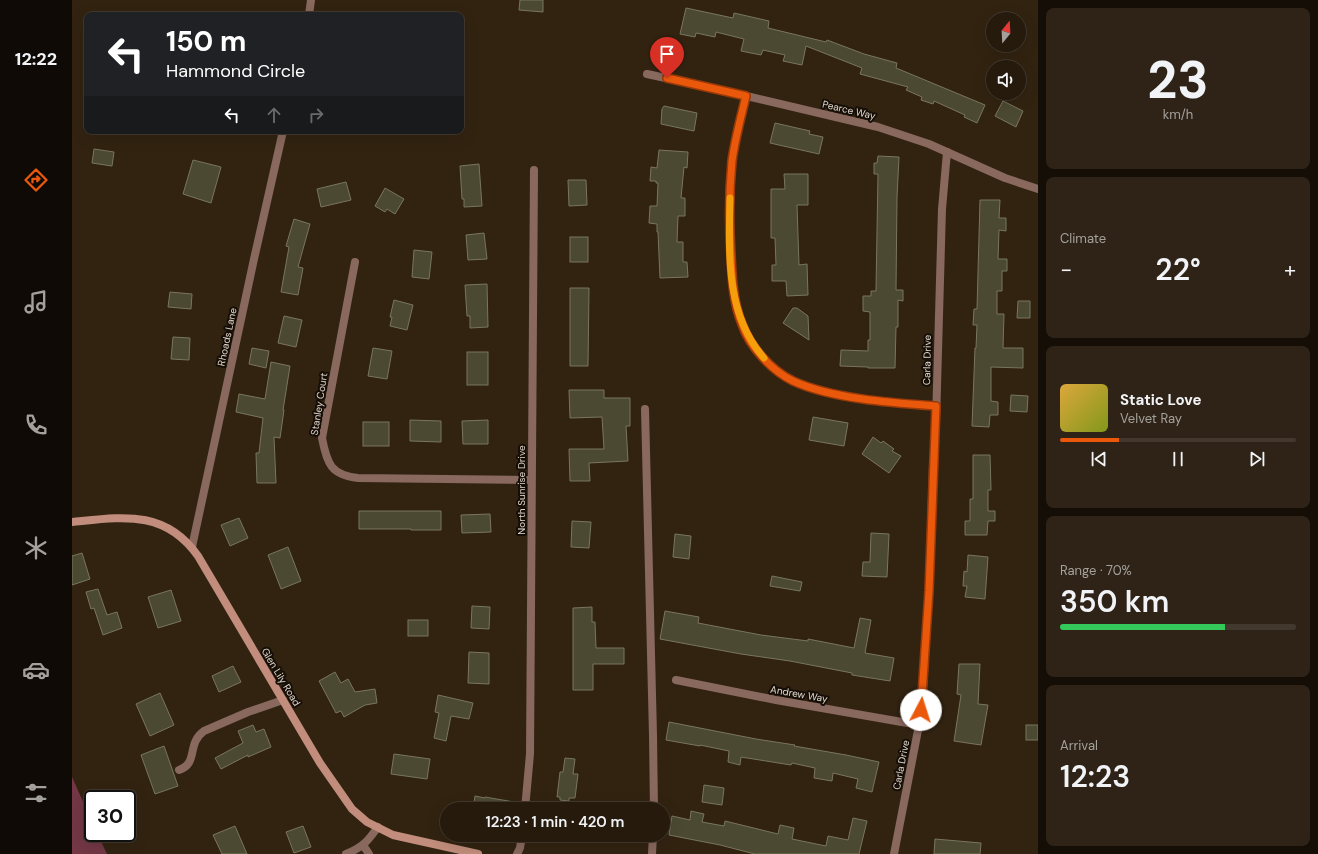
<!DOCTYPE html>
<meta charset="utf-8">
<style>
body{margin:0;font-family:"DM Sans",sans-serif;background:#2e2316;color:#f1f3f6;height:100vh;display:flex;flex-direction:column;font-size:15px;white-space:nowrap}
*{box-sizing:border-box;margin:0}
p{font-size:13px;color:#a4a19d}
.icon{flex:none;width:22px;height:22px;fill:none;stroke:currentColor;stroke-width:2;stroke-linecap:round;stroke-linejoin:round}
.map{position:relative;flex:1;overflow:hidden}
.panel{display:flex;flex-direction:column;gap:8px;padding:8px;background:#150e07;width:280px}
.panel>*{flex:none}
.top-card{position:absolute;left:12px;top:12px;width:380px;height:122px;border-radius:8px;box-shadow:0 4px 16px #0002,0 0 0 1px #42382e;background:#202124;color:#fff;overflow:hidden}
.needle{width:26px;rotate:18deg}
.controls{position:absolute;left:914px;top:12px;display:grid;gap:8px}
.controls a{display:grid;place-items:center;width:40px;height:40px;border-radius:50%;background:#261a0d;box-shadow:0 4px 16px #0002,0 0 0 1px #42382e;font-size:20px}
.speed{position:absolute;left:12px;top:790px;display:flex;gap:8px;font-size:20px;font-weight:700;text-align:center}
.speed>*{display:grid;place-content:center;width:52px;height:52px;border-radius:50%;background:#261a0d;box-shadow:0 4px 16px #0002,0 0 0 1px #42382e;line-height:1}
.speed .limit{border:2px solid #111;border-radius:6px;background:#fff;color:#111}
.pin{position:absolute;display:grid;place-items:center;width:34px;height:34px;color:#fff;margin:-41px -17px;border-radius:50% 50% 50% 0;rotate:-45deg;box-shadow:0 0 4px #0007}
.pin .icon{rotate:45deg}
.me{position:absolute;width:44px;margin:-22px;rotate:5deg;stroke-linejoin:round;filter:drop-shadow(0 0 3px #0008)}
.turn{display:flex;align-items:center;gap:14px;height:84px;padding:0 16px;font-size:18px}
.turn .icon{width:52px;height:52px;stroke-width:2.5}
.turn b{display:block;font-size:28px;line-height:34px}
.lanes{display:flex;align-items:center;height:38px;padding:0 16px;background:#0003;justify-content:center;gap:20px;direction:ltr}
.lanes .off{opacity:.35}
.big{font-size:30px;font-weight:600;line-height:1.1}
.panel .card{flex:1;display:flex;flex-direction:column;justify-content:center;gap:6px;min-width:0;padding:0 14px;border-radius:8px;background:#2e2316}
.panel .dial{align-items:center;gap:0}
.dial b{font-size:52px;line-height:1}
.song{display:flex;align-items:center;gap:12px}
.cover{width:48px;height:48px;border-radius:6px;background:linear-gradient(135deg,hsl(40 70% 55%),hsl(70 70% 35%))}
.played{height:4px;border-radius:2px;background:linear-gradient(90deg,#ea580c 25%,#42382e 25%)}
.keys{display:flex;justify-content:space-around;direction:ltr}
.heat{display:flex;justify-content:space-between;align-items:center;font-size:22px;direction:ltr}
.charge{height:6px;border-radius:3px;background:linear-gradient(90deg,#34c759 70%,#42382e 0)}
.trip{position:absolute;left:368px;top:802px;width:230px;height:40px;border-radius:20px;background:#261a0d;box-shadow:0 4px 16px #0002,0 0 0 1px #42382e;font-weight:600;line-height:40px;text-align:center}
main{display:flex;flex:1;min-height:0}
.tab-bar{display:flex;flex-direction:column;width:72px;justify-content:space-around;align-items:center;background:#0f0a05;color:#a4a19d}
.tab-bar .icon{width:28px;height:28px}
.tab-bar .active{color:#ea580c}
.tab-bar b{font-size:18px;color:#f1f3f6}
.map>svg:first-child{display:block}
.green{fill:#733745}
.building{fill:#4b4931;stroke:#79765d}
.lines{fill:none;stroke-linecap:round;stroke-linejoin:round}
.lane{stroke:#89685e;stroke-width:8}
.street{stroke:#89685e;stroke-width:8}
.secondary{stroke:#c28d7c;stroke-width:8}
.route-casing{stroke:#983908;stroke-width:10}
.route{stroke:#ea580c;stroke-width:7}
.slow{stroke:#f59e0b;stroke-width:7}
.labels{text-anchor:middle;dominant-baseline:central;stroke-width:4;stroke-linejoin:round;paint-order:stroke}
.street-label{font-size:10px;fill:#e1d7cc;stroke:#150e07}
</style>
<main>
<nav class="tab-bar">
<b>12:22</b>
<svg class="icon active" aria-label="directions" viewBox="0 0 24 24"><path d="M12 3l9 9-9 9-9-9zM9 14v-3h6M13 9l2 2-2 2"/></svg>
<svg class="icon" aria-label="music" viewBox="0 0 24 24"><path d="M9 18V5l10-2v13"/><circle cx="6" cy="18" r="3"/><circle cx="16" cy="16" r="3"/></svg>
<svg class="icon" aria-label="phone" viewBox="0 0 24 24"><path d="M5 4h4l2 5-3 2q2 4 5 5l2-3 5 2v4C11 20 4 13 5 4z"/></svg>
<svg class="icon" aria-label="climate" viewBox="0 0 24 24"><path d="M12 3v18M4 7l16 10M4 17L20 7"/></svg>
<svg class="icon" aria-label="car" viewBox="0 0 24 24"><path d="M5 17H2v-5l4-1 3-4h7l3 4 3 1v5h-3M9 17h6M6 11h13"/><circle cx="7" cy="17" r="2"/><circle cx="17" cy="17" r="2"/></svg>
<svg class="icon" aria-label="filters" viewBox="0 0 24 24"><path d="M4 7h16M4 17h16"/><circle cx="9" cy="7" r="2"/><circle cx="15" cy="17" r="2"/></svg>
</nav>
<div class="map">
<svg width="966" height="854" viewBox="0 0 966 854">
<rect width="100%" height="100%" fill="#322311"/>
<!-- green -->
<polygon class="green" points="0,777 21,824 21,833 25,833 35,854 0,854"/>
<!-- building -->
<g class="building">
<polygon points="448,0 471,0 471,12 447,10"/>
<polygon points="614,8 661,18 662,13 697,21 696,28 754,42 755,40 792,54 825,63 824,68 913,105 905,123 892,117 893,115 862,101 861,104 849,100 850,97 834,90 836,87 788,74 790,68 734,46 730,65 711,61 713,55 691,50 689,55 669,51 672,39 644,32 643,37 624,33 623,37 608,34"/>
<polygon points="931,101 951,111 944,127 923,116"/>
<polygon points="592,106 625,113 622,131 589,124 590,109"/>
<polygon points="703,123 738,131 737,134 751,137 747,154 698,143"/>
<polygon points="22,149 42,152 40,166 20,163"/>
<polygon points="587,150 616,152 615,168 612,167 609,198 613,198 613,216 606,216 605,242 611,242 611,262 615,262 616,277 588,278 586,232 585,232 585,224 577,223 578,206 585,206 586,183 584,183 584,181 578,181 579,167 585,168"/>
<polygon points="806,156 827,157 825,197 824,290 831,290 831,301 826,300 826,327 824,327 823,368 796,368 796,367 768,366 769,350 796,351 796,340 798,340 798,312 791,311 791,296 799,296 799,291 804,291 806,174 802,174 802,163 805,163"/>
<polygon points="121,160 149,167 139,203 111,194"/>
<polygon points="407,164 410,206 392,207 392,199 390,199 388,166"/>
<polygon points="712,174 736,174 736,205 725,205 727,265 735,264 736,295 715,296 714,281 700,281 700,265 704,265 703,238 699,238 699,189 713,189"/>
<polygon points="496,180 514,180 515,205 497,206"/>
<polygon points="274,182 279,200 249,207 245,189"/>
<polygon points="313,188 332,199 323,214 315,209 313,212 303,206"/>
<polygon points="908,200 928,200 927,218 934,218 934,231 927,230 926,259 935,259 935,271 930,271 930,291 925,291 925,314 932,314 931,348 951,348 951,368 919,367 919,401 926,402 926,415 918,415 917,427 900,426 903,348 904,348 905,325 901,325 902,309 905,309"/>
<polygon points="222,219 238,224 226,267 231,268 226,295 209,292 217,247 214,246"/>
<polygon points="412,233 415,259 396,260 394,235"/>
<rect x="498" y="237" width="18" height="25"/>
<polygon points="342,250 360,252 357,279 340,277"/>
<polygon points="415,284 416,327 398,328 398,316 395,316 393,285"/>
<polygon points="498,288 517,288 516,366 498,366"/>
<polygon points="98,292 120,294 119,309 96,307"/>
<polygon points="322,300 341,305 335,330 318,326 320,317 318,317"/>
<polygon points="946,301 958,301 958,318 945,318"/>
<polygon points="721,308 725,308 736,316 737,340 711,323"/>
<polygon points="212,316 230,320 224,347 206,343"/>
<polygon points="101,337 118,338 117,360 99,359"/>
<polygon points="180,348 197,351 194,368 177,364"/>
<polygon points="301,348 320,351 315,379 296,376"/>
<rect x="395" y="352" width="21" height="33"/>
<polygon points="199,362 218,366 211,410 212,410 208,438 202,437 204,483 185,483 184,453 187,453 191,418 164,412 167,394 193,399"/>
<polygon points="497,390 532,390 532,398 558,398 558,426 554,426 556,461 517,463 518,481 498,481 497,449 532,449 530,417 498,418"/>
<polygon points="939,395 956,396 955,412 938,411"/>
<polygon points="741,417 776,423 772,446 737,440"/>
<polygon points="338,420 369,421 369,442 338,441"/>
<polygon points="416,420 416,444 391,444 390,421"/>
<rect x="291" y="422" width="26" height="24"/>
<polygon points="801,437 809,443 811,441 822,449 820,451 829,456 817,473 790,454"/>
<polygon points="901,455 918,455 919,490 916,490 916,511 923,511 923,521 916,521 915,535 893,535 893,521 898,521 898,499 901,499"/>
<polygon points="287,511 369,511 369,530 339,530 339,529 287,529"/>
<polygon points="418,514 419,532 390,533 389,515"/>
<polygon points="167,518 176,538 158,546 149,525"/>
<polygon points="500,521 519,522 517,548 499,547"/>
<polygon points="799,533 817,534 815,577 790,576 791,562 798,562"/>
<polygon points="603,534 619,536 617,559 601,557"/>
<polygon points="216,547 229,581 209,589 196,555"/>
<polygon points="10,553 18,579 0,585 0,556"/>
<polygon points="896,555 916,557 913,599 893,597 895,586 891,586 892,571 895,572"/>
<polygon points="700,576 730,582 728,591 698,586"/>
<polygon points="26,589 35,615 45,612 50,628 31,635 22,608 19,609 14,592"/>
<polygon points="99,590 109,621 86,628 76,597"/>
<polygon points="400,606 418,607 417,629 399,628"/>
<polygon points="520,607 520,622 523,622 524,648 552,648 552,664 521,664 521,690 501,690 501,608"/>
<polygon points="593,611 627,617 626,623 689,635 736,641 736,639 782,648 788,618 799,620 793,653 822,658 818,681 780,675 780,673 718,661 669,654 588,639"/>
<rect x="336" y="620" width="20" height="16"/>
<polygon points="397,652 417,653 417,684 396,683"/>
<polygon points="887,664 908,664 906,704 916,705 909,745 882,741 889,695 885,694"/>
<polygon points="161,666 169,682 147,692 140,676"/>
<polygon points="263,672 269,683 276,679 283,692 303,689 305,703 293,705 272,717 269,711 264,713 247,681"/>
<polygon points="88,693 102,725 78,736 64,704"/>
<polygon points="366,695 401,703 397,719 379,716 374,741 362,738 367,713 363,712"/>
<polygon points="597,722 684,739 723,745 722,746 774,755 807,762 800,792 784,788 786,779 761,773 760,781 742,778 743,768 720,763 719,765 669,757 668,765 656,762 657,751 628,745 628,746 594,740"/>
<polygon points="181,725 184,732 192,729 199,747 176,757 176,755 149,769 143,758 171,743 166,731"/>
<rect x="954" y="725" width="12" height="15"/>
<polygon points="92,746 106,786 83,794 69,755"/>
<polygon points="322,754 358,759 355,779 319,774"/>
<polygon points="493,758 503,759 501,774 506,774 503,798 497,798 497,801 488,800 488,797 485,797 488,772 491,772"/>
<polygon points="632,785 652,788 650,805 630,802"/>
<polygon points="403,796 413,798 413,797 448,803 448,809 401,809"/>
<polygon points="619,811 632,814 630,822 652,826 653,821 706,834 708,825 722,828 720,839 754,846 756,836 776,840 781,818 795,821 787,854 683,854 648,845 597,835 600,816 618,820"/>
<polygon points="163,826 175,854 150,854 141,835"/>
<polygon points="231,826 239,847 222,853 214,832"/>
<polygon points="863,839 909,843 908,854 862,854"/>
</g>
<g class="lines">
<!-- lane -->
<g class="lane">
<polyline points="573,409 581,735 582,809"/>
<path d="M107,770C127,763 114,744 132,731L176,712L211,700"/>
<polyline points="291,845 297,854"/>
<path d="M274,854C291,847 295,842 306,827"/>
<polyline points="580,854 581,835"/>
</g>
<!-- street -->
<g class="street">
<polyline points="237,15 239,0"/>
<polyline points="575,74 649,90 806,127 857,144 933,178 966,189"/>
<path d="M674,96C669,117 663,139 660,161C656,192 657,224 659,255C660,278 661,302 670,323C679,347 699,370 721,381C760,399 822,403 864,406"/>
<path d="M283,262L250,438C255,464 259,475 286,478L459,480"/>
<polyline points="120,547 182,259 211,131"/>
<polyline points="604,680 704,700 847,725"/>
<polyline points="453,809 458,754 462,170"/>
<polyline points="445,854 448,848 450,835"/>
<polyline points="822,854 847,725 851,691 857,591 861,464 864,422 870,209 875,152"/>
</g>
<!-- secondary -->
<path class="secondary" d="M0,522C50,517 93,509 126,556L248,763L280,809L295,822L321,835L406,854"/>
</g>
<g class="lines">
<!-- route casing -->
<g class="route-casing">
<path id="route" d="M595,78L674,96C669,117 663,139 660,161C657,192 657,224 659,255C660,278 661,302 670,324C678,347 699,370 721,381C760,399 822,403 864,406L857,591L849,710"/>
</g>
<!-- route -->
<use href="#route" class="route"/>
<!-- slow -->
<path class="slow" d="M658,198C657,252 653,314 692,358"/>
</g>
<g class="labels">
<!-- street labels -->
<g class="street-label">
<text transform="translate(777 110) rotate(13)">Pearce Way</text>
<text transform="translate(155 337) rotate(-78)">Rhoads Lane</text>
<text transform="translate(855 360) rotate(-89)">Carla Drive</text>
<text transform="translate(247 404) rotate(-81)">Stanley Court</text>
<text transform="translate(449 490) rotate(-90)">North Sunrise Drive</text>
<text transform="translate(209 677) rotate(59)">Glen Lily Road</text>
<text transform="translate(727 694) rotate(10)">Andrew Way</text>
<text transform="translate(829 765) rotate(-79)">Carla Drive</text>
</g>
</g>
</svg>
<div class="controls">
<a><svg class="needle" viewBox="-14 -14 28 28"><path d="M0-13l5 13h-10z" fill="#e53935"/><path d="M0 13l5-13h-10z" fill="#a4a19d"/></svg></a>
<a><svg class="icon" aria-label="sound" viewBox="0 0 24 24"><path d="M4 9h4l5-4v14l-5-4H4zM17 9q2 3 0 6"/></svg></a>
</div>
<div class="speed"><div class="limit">30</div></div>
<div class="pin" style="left:595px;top:78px;background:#d93025"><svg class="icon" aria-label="arrive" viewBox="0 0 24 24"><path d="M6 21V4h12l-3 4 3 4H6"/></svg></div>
<svg class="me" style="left:849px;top:710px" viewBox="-20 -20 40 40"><circle r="19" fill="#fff"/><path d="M0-13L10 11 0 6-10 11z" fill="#ea580c"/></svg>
<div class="trip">12:23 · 1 min · 420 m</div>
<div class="top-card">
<div class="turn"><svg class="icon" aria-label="left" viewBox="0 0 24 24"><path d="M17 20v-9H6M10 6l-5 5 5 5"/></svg><div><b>150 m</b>Hammond Circle</div></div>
<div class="lanes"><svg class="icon" aria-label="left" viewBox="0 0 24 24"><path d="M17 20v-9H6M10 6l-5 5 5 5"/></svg><svg class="icon off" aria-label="ahead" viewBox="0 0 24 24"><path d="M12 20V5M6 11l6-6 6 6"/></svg><svg class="icon off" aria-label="right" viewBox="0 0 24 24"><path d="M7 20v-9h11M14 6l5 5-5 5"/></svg></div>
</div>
</div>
<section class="panel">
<div class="card dial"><b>23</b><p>km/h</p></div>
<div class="card"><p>Climate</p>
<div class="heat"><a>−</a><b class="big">22°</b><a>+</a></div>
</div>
<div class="card">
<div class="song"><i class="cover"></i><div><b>Static Love</b><p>Velvet Ray</p></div></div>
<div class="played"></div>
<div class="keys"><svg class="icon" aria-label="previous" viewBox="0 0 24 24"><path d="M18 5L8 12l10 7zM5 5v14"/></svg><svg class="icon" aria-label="pause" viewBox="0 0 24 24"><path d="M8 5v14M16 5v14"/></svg><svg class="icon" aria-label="next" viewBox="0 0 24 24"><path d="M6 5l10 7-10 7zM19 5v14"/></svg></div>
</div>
<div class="card"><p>Range · 70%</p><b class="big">350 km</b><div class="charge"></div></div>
<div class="card"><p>Arrival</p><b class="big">12:23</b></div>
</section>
</main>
